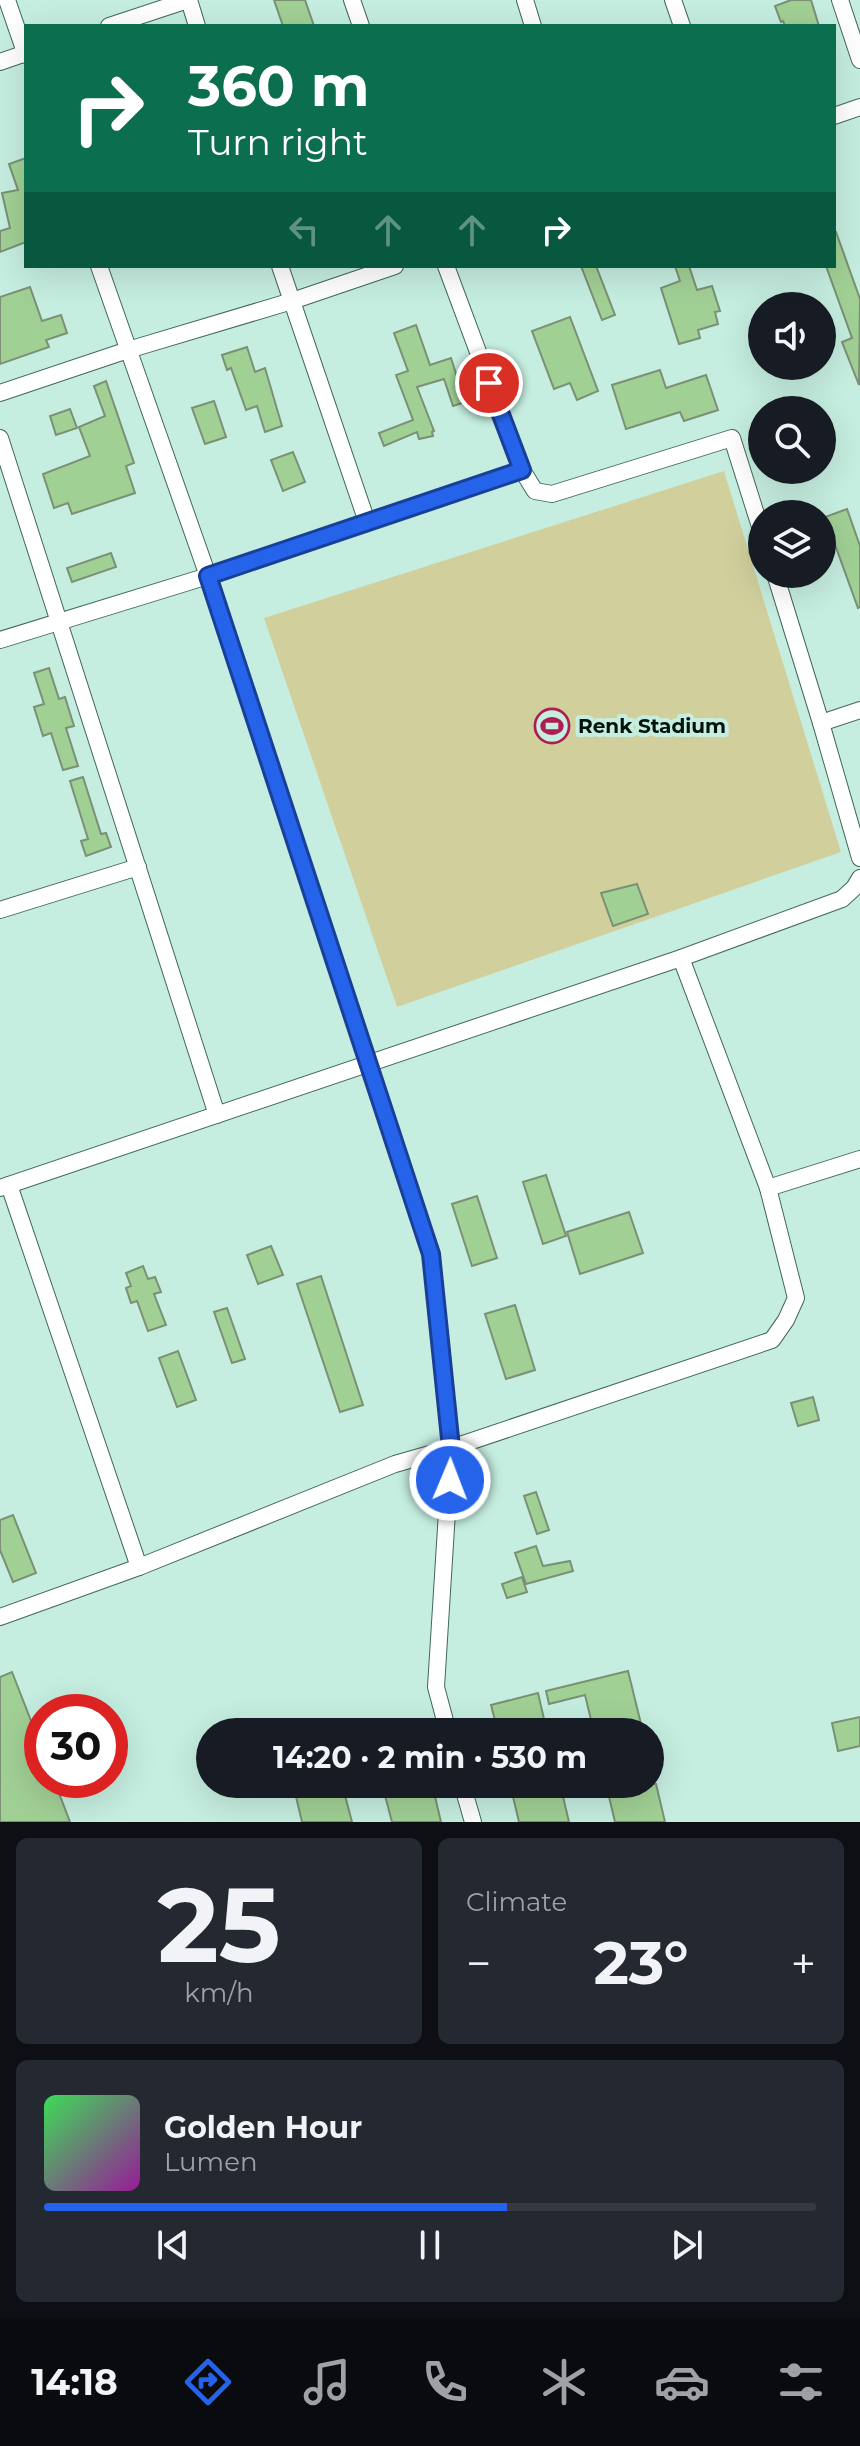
<!DOCTYPE html>
<meta charset="utf-8">
<style>
body{margin:0;font-family:Montserrat,sans-serif;background:#242831;color:#f1f3f6;height:100vh;display:flex;flex-direction:column;font-size:30px;white-space:nowrap}
*{box-sizing:border-box;margin:0}
p{font-size:26px;color:#9ea1a6}
.icon{flex:none;width:44px;height:44px;fill:none;stroke:currentColor;stroke-width:2;stroke-linecap:round;stroke-linejoin:round}
.map{position:relative;height:1822px;overflow:hidden}
.details{display:flex;flex-direction:column;gap:16px;padding:16px;background:#0d0f14;flex:1}
.details>*{flex:none}
.top-card{position:absolute;left:24px;top:24px;width:812px;height:244px;border-radius:0px;box-shadow:0 8px 32px #0002;background:#0b6e4f;color:#fff;overflow:hidden}
.fabs{position:absolute;left:748px;top:292px;display:grid;gap:16px}
.fabs a{display:grid;place-items:center;width:88px;height:88px;border-radius:50%;background:#171b24;box-shadow:0 8px 32px #0002;font-size:40px}
.speed{position:absolute;left:24px;top:1694px;display:flex;gap:16px;font-size:40px;font-weight:700;text-align:center}
.speed>*{display:grid;place-content:center;width:104px;height:104px;border-radius:50%;background:#171b24;box-shadow:0 8px 32px #0002;line-height:1}
.speed .limit{border:12px solid #d22;background:#fff;color:#111}
.pin{position:absolute;display:grid;place-items:center;width:68px;height:68px;color:#fff;margin:-34px;border:4px solid #fff;border-radius:50%;box-shadow:0 2px 8px #0007}
.me{position:absolute;width:88px;margin:-44px;rotate:1deg;stroke-linejoin:round;filter:drop-shadow(0 0 6px #0008)}
.turn{display:flex;align-items:center;gap:28px;height:168px;padding:0 32px;font-size:36px}
.turn .icon{width:104px;height:104px;stroke-width:2.5}
.turn b{display:block;font-size:56px;line-height:68px}
.lanes{display:flex;align-items:center;height:76px;padding:0 32px;background:#0003;justify-content:center;gap:40px;direction:ltr}
.lanes .off{opacity:.35}
.big{font-size:60px;font-weight:700;line-height:1.1}
.details .widget{flex:1;display:flex;flex-direction:column;justify-content:center;gap:12px;min-width:0;padding:0 28px;border-radius:12px;background:#242831}
.details .dial{align-items:center;gap:0}
.dial b{font-size:104px;line-height:1}
.song{display:flex;align-items:center;gap:24px}
.cover{width:96px;height:96px;border-radius:12px;background:linear-gradient(135deg,hsl(130 70% 55%),hsl(300 70% 35%))}
.played{height:8px;border-radius:4px;background:linear-gradient(90deg,#2563eb 60%,#363941 60%)}
.keys{display:flex;justify-content:space-around;direction:ltr}
.heat{display:flex;justify-content:space-between;align-items:center;font-size:44px;direction:ltr}
.details .tiles{flex:1;display:grid;gap:16px;grid-template-columns:1fr 1fr}
.widget:last-child{grid-column:span 2}
.trip{position:absolute;left:196px;top:1718px;width:468px;height:80px;border-radius:40px;background:#171b24;box-shadow:0 8px 32px #0002;font-weight:700;line-height:80px;text-align:center}
.tabs{display:flex;height:128px;justify-content:space-around;align-items:center;background:#090b0e;color:#9ea1a6}
.tabs .icon{width:56px;height:56px}
.tabs .selected{color:#2563eb}
.tabs b{font-size:36px;color:#f1f3f6}
.map>svg:first-child{display:block}
.green{fill:#d1d09d}
.building{fill:#a1d095;stroke:#7b9075;stroke-width:2}
.lines{fill:none;stroke-linecap:round;stroke-linejoin:round}
.street-casing{stroke:#42675b;stroke-width:18}
.street{stroke:#fff;stroke-width:16}
.route-casing{stroke:#184099;stroke-width:20}
.route{stroke:#2563eb;stroke-width:14}
.labels{text-anchor:middle;dominant-baseline:central;stroke-width:8;stroke-linejoin:round;paint-order:stroke}
.poi-label{font-size:20px;font-weight:bold;fill:#04120e;stroke:#c5eee0;text-anchor:start}
</style>
<div class="map">
<svg width="860" height="1822" viewBox="0 0 860 1822">
<rect width="100%" height="100%" fill="#c5eee0"/>
<!-- green -->
<polygon class="green" points="724,471 841,852 397,1007 264,618"/>
<!-- building -->
<g class="building">
<polygon points="274,0 305,0 314,26 283,26"/>
<polygon points="791,0 811,0 819,26 785,26 783,21 781,22 775,6"/>
<polygon points="26,158 26,242 0,252 0,231 10,228 2,193 18,190 9,164"/>
<polygon points="834,232 836,232 860,299 859,385 842,342 852,338 826,266 834,266"/>
<polygon points="581,266 596,266 615,315 602,320"/>
<polygon points="675,266 689,266 697,290 712,286 720,311 715,312 718,324 698,330 700,338 679,344 661,288 680,281"/>
<polygon points="30,287 42,321 61,315 67,333 46,340 49,347 0,364 0,297"/>
<polygon points="570,317 598,391 577,400 570,383 554,389 532,331"/>
<polygon points="416,325 430,365 451,358 465,402 453,406 444,379 417,387 434,431 432,432 433,436 419,439 417,432 384,446 379,433 413,420 396,375 408,371 394,333"/>
<polygon points="247,347 255,372 265,368 282,426 265,432 257,406 246,410 231,368 227,370 222,355"/>
<polygon points="660,370 666,388 706,375 718,410 684,421 680,412 626,429 612,385"/>
<polygon points="106,381 134,463 126,466 135,493 72,514 68,503 54,508 43,474 90,456 79,427 105,416 94,386"/>
<polygon points="214,401 226,437 205,444 192,408"/>
<polygon points="70,409 77,428 56,435 50,416"/>
<polygon points="293,452 305,482 283,491 271,460"/>
<polygon points="847,509 860,546 860,607 858,608 825,517"/>
<polygon points="111,553 116,567 72,582 67,568"/>
<polygon points="49,668 59,699 65,697 74,726 66,728 78,766 63,770 51,733 43,736 34,707 44,704 34,673"/>
<polygon points="83,777 101,834 106,833 111,847 86,856 81,841 88,839 70,781"/>
<polygon points="637,884 648,914 613,926 601,893"/>
<polygon points="546,1175 566,1236 543,1244 523,1182"/>
<polygon points="477,1196 497,1258 472,1266 452,1204"/>
<polygon points="629,1212 643,1253 580,1274 567,1232"/>
<polygon points="271,1246 283,1275 258,1284 247,1255"/>
<polygon points="143,1266 148,1279 155,1277 161,1292 154,1294 166,1325 148,1331 137,1301 131,1303 126,1288 131,1286 126,1273"/>
<polygon points="321,1276 363,1405 340,1412 297,1284"/>
<polygon points="515,1305 535,1370 506,1379 485,1314"/>
<polygon points="227,1308 245,1359 232,1363 214,1312"/>
<polygon points="178,1351 196,1400 177,1407 159,1358"/>
<polygon points="813,1397 819,1420 798,1426 791,1403"/>
<polygon points="536,1492 549,1530 537,1534 524,1496"/>
<polygon points="13,1515 36,1573 13,1582 0,1550 0,1520"/>
<polygon points="536,1546 543,1566 570,1561 573,1571 526,1584 515,1553"/>
<polygon points="522,1577 527,1592 507,1598 502,1584"/>
<polygon points="628,1671 643,1732 594,1732 585,1695 549,1704 546,1691"/>
<polygon points="12,1672 42,1749 42,1780 54,1780 70,1822 0,1822 0,1677"/>
<polygon points="538,1693 547,1732 498,1732 491,1705"/>
<polygon points="860,1717 860,1746 838,1751 832,1723"/>
<polygon points="293,1784 342,1784 352,1822 302,1822"/>
<polygon points="382,1784 432,1784 441,1822 392,1822"/>
<polygon points="510,1784 560,1784 569,1822 519,1822"/>
<polygon points="606,1784 656,1784 665,1822 615,1822"/>
</g>
<g class="lines">
<!-- street casing -->
<g class="street-casing">
<g id="street">
<polyline points="7,0 26,55"/>
<polyline points="189,0 197,26"/>
<polyline points="352,0 361,26"/>
<polyline points="525,0 533,26"/>
<polyline points="673,0 682,26"/>
<polyline points="840,0 860,60"/>
<polyline points="109,26 188,0"/>
<polyline points="0,62 26,53"/>
<polyline points="834,116 860,107"/>
<polyline points="99,266 208,576 431,1254 451,1448 436,1687 448,1732"/>
<polyline points="280,266 367,522"/>
<polyline points="0,393 128,350 292,301 395,266"/>
<polyline points="0,438 217,1115"/>
<polyline points="522,470 535,491 552,494 732,438 762,533"/>
<polyline points="775,574 821,723 860,858"/>
<polyline points="0,640 208,576 522,470 446,266"/>
<polyline points="821,723 860,710"/>
<polyline points="0,910 138,867"/>
<polyline points="681,958 768,1188"/>
<polyline points="9,1185 139,1567"/>
<polyline points="0,1188 681,958 842,899 854,888 860,878"/>
<polyline points="0,1617 139,1567 395,1464 451,1448 772,1340 786,1320 796,1298 768,1188 860,1159"/>
<polyline points="462,1784 473,1822"/>
</g>
</g>
<!-- street -->
<use href="#street" class="street"/>
</g>
<g class="lines">
<!-- route casing -->
<g class="route-casing">
<polyline id="route" points="450,1480 451,1448 431,1254 208,576 522,470 489,383"/>
</g>
<!-- route -->
<use href="#route" class="route"/>
</g>
<!-- icons -->
<defs>
<g id="stadium-ring" transform="scale(1.8)"><circle r="9.5" fill="#c5eee0" stroke="#ae1d50" stroke-width="1.5"/><path d="M0-5a6.5 5 0 1 0 0 10a6.5 5 0 1 0 0-10ZM-3.5-1.8h7v3.6h-7Z" fill="#ae1d50"/></g>
</defs>
<g fill-rule="evenodd">
<use href="#stadium-ring" x="552" y="726"/>
</g>
<g class="labels">
<!-- poi labels -->
<g class="poi-label">
<text x="578" y="726">Renk Stadium</text>
</g>
</g>
</svg>
<div class="fabs">
<a><svg class="icon" aria-label="sound" viewBox="0 0 24 24"><path d="M4 9h4l5-4v14l-5-4H4zM17 9q2 3 0 6"/></svg></a>
<a><svg class="icon" aria-label="search" viewBox="0 0 24 24"><circle cx="10" cy="10" r="6"/><path d="M15 15l6 6"/></svg></a>
<a><svg class="icon" aria-label="layers" viewBox="0 0 24 24"><path d="M12 4l9 5-9 5-9-5zM3 14l9 5 9-5"/></svg></a>
</div>
<div class="speed"><div class="limit">30</div></div>
<div class="pin" style="left:489px;top:383px;background:#d93025"><svg class="icon" aria-label="arrive" viewBox="0 0 24 24"><path d="M6 21V4h12l-3 4 3 4H6"/></svg></div>
<svg class="me" style="left:450px;top:1480px" viewBox="-20 -20 40 40"><circle r="17" fill="#2563eb" stroke="#fff" stroke-width="3"/><path d="M0-11L8 9 0 5-8 9z" fill="#fff"/></svg>
<div class="trip">14:20 · 2 min · 530 m</div>
<div class="top-card">
<div class="turn"><svg class="icon" aria-label="right" viewBox="0 0 24 24"><path d="M7 20v-9h11M14 6l5 5-5 5"/></svg><div><b>360 m</b>Turn right</div></div>
<div class="lanes"><svg class="icon off" aria-label="left" viewBox="0 0 24 24"><path d="M17 20v-9H6M10 6l-5 5 5 5"/></svg><svg class="icon off" aria-label="ahead" viewBox="0 0 24 24"><path d="M12 20V5M6 11l6-6 6 6"/></svg><svg class="icon off" aria-label="ahead" viewBox="0 0 24 24"><path d="M12 20V5M6 11l6-6 6 6"/></svg><svg class="icon" aria-label="right" viewBox="0 0 24 24"><path d="M7 20v-9h11M14 6l5 5-5 5"/></svg></div>
</div>
</div>
<section class="details">
<div class="tiles">
<div class="widget dial"><b>25</b><p>km/h</p></div>
<div class="widget"><p>Climate</p>
<div class="heat"><a>−</a><b class="big">23°</b><a>+</a></div>
</div>
<div class="widget">
<div class="song"><i class="cover"></i><div><b>Golden Hour</b><p>Lumen</p></div></div>
<div class="played"></div>
<div class="keys"><svg class="icon" aria-label="previous" viewBox="0 0 24 24"><path d="M18 5L8 12l10 7zM5 5v14"/></svg><svg class="icon" aria-label="pause" viewBox="0 0 24 24"><path d="M8 5v14M16 5v14"/></svg><svg class="icon" aria-label="next" viewBox="0 0 24 24"><path d="M6 5l10 7-10 7zM19 5v14"/></svg></div>
</div>
</div>
</section>
<nav class="tabs">
<b>14:18</b>
<svg class="icon selected" aria-label="directions" viewBox="0 0 24 24"><path d="M12 3l9 9-9 9-9-9zM9 14v-3h6M13 9l2 2-2 2"/></svg>
<svg class="icon" aria-label="music" viewBox="0 0 24 24"><path d="M9 18V5l10-2v13"/><circle cx="6" cy="18" r="3"/><circle cx="16" cy="16" r="3"/></svg>
<svg class="icon" aria-label="phone" viewBox="0 0 24 24"><path d="M5 4h4l2 5-3 2q2 4 5 5l2-3 5 2v4C11 20 4 13 5 4z"/></svg>
<svg class="icon" aria-label="climate" viewBox="0 0 24 24"><path d="M12 3v18M4 7l16 10M4 17L20 7"/></svg>
<svg class="icon" aria-label="car" viewBox="0 0 24 24"><path d="M5 17H2v-5l4-1 3-4h7l3 4 3 1v5h-3M9 17h6M6 11h13"/><circle cx="7" cy="17" r="2"/><circle cx="17" cy="17" r="2"/></svg>
<svg class="icon" aria-label="filters" viewBox="0 0 24 24"><path d="M4 7h16M4 17h16"/><circle cx="9" cy="7" r="2"/><circle cx="15" cy="17" r="2"/></svg>
</nav>
